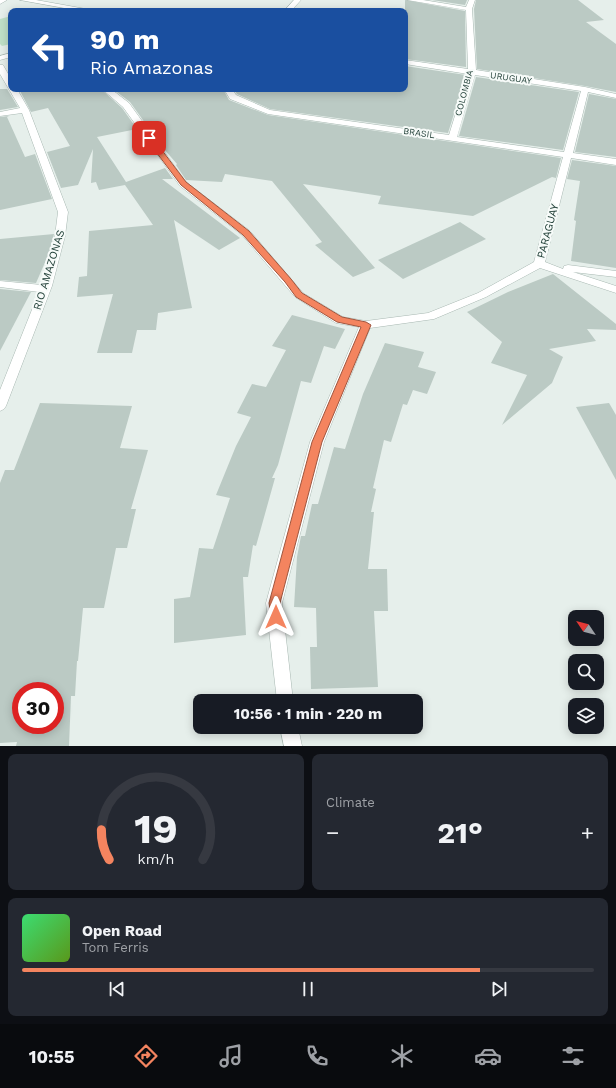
<!DOCTYPE html>
<meta charset="utf-8">
<style>
body{margin:0;font-family:"Work Sans",sans-serif;background:#242831;color:#f1f3f6;height:100vh;display:flex;flex-direction:column;font-size:15px;white-space:nowrap}
*{box-sizing:border-box;margin:0}
p{font-size:13px;color:#9ea1a6}
.icon{flex:none;width:22px;height:22px;fill:none;stroke:currentColor;stroke-width:2;stroke-linecap:round;stroke-linejoin:round}
.map{position:relative;height:746px;overflow:hidden}
.details{display:flex;flex-direction:column;gap:8px;padding:8px;background:#0d0f14;flex:1}
.details>*{flex:none}
.guide{position:absolute;left:8px;top:8px;width:400px;height:84px;border-radius:8px;box-shadow:0 2px 10px #0003;background:#1a4fa0;color:#fff;overflow:hidden}
.needle{width:26px;rotate:305deg}
.buttons{position:absolute;left:568px;top:610px;display:grid;gap:8px}
.buttons a{display:grid;place-items:center;width:36px;height:36px;border-radius:8px;background:#171b24;box-shadow:0 2px 10px #0003;font-size:20px}
.speed{position:absolute;left:12px;top:682px;display:flex;gap:8px;font-size:20px;font-weight:700;text-align:center}
.speed>*{display:grid;place-content:center;width:52px;height:52px;border-radius:50%;background:#171b24;box-shadow:0 2px 10px #0003;line-height:1}
.speed .limit{border:6px solid #d22;background:#fff;color:#111}
.pin{position:absolute;display:grid;place-items:center;width:34px;height:34px;color:#fff;margin:-17px;border-radius:8px;box-shadow:0 2px 6px #0006}
.me{position:absolute;width:44px;margin:-22px;rotate:0deg;stroke-linejoin:round;filter:drop-shadow(0 0 3px #0008)}
.turn{display:flex;align-items:center;gap:14px;height:84px;padding:0 16px;font-size:18px}
.turn .icon{width:52px;height:52px;stroke-width:2.5}
.turn b{display:block;font-size:28px;line-height:34px}
.big{font-size:30px;font-weight:700;line-height:1.1}
.details .tile{flex:1;display:flex;flex-direction:column;justify-content:center;gap:6px;min-width:0;padding:0 14px;border-radius:8px;background:#242831}
.details .dial{align-items:center;gap:0}
.dial svg{height:104px;overflow:visible;fill:none;stroke:#363941;stroke-width:7;stroke-linecap:round;text-anchor:middle}
.dial text{fill:#f1f3f6;stroke:none}
.song{display:flex;align-items:center;gap:12px}
.cover{width:48px;height:48px;border-radius:6px;background:linear-gradient(135deg,hsl(140 70% 55%),hsl(90 70% 35%))}
.played{height:4px;border-radius:2px;background:linear-gradient(90deg,#f4845f 80%,#363941 80%)}
.keys{display:flex;justify-content:space-around;direction:ltr}
.heat{display:flex;justify-content:space-between;align-items:center;font-size:22px;direction:ltr}
.details .tiles{flex:1;display:grid;gap:8px;grid-template-columns:1fr 1fr}
.tile:last-child{grid-column:span 2}
.trip{position:absolute;left:193px;top:694px;width:230px;height:40px;border-radius:8px;background:#171b24;box-shadow:0 2px 10px #0003;font-weight:700;line-height:40px;text-align:center}
.menu{display:flex;height:64px;justify-content:space-around;align-items:center;background:#090b0e;color:#9ea1a6}
.menu .icon{width:28px;height:28px}
.menu .on{color:#f4845f}
.menu b{font-size:18px;color:#f1f3f6}
.map>svg:first-child{display:block}
.green{fill:#bfe0c8}
.building{fill:#bbcac4;fill-rule:evenodd}
.lines{fill:none;stroke-linecap:round;stroke-linejoin:round}
.minor-casing{stroke:#a8b8b2;stroke-width:1}
.minor{fill:#fff;fill-rule:evenodd}
.route{fill:#f4845f;stroke:#9f563e}
.labels{text-anchor:middle;dominant-baseline:central;stroke-width:4;stroke-linejoin:round;paint-order:stroke}
.far-street-label{font-size:9px;fill:#24423a;stroke:#f7fbf9}
.street-label{font-size:11px;fill:#24423a;stroke:#f7fbf9}
</style>
<div class="map">
<svg width="616" height="746" viewBox="0 0 616 746">
<rect width="100%" height="100%" fill="#e6efeb"/>
<!-- green -->
<polygon class="green" points="11,16 11,44 2,46 0,44 0,19"/>
<!-- building -->
<g class="building">
<polygon points="405,0 465,11 466,67 405,59"/>
<polygon points="432,0 467,0 465,5"/>
<polygon points="476,0 578,0 604,20 586,22 616,44 616,92 585,86 477,69 474,9"/>
<polygon points="405,66 466,75 448,133 270,109 237,94 234,89 405,89"/>
<polygon points="476,77 579,92 563,150 459,136"/>
<polygon points="0,89 7,89 18,107 0,110"/>
<polygon points="19,89 101,89 122,108 137,129 97,137 126,182 165,168 173,179 162,179 240,238 219,250 174,220 192,308 158,313 156,330 137,330 132,353 97,353 113,294 77,297 79,277 87,276 89,231 153,225 125,185 99,190 96,182 91,183 93,149 78,185 61,188 47,152 70,146 48,108 31,112"/>
<polygon points="113,89 223,89 229,100 268,115 561,158 556,178 552,177 473,216 378,204 381,196 303,184 375,268 353,277 315,245 322,242 272,181 225,174 222,182 186,180 176,165 177,164 164,149 155,125 148,127 130,102"/>
<polygon points="589,94 616,99 616,157 575,152"/>
<polygon points="9,116 7,117 25,157 35,154 52,199 0,210 0,117"/>
<polygon points="572,160 616,166 616,268 571,261 576,221 574,220 580,181 567,179"/>
<polygon points="460,222 486,239 403,279 378,260"/>
<polygon points="54,234 50,251 36,283 0,280 0,239"/>
<polygon points="553,274 616,324 616,330 587,329 596,341 549,349 563,357 552,383 502,425 527,375 491,363 502,342 467,312 508,292"/>
<polygon points="0,289 31,292 0,351"/>
<polygon points="292,315 345,329 335,349 324,346 311,383 301,381 278,465 272,478 275,478 256,546 253,545 248,577 243,577 246,635 174,643 174,599 190,597 199,548 213,549 230,498 216,495 236,446 251,417 237,413 252,384 266,387 286,350 272,346"/>
<polygon points="385,343 424,352 418,367 436,372 427,394 413,390 407,405 403,404 391,442 384,440 373,488 376,489 371,512 374,512 368,569 387,569 388,611 374,611 378,687 311,689 310,647 317,647 316,608 294,607 297,557 301,536 305,536 312,504 318,504 334,447 345,449 363,394"/>
<path d="M40,403L132,406L120,448L148,450L131,509H136L127,548H116L104,608H83L78,661H77L75,696H71L69,746H16L17,742L0,743V483L5,470H14ZM21,691H55V725H21Z"/>
<polygon points="609,403 616,415 616,480 576,407"/>
</g>
<g class="lines">
<!-- minor casing -->
<g class="minor-casing">
<g id="minor">
<polygon points="0,0 7,0 0,4"/>
<polygon points="20,0 36,0 97,11 81,11"/>
<polygon points="294,0 301,0 291,11 284,11"/>
<path d="M407,0H423L466,7L469,0H475L472,9L476,70L585,87L616,94V98L588,92L573,153L616,159V165L571,158L545,262L563,269L564,266L568,265L616,271V277L573,272L616,286V293L540,268L486,297L434,319L370,328L324,442L282,603L293,701H277L266,603L310,442L359,327L336,323L295,297L242,235L180,186L123,107L102,89H111L129,103L186,182L250,231L303,293L343,317L366,321L428,313L478,293L534,262L563,157L268,114L230,99L224,89H232L236,95L270,110L449,135L468,74L405,64V60L468,69L466,10ZM475,75L581,91L564,152L457,137Z"/>
<polygon points="11,53 11,57 0,60 0,56"/>
<polygon points="0,65 3,65 11,79 11,89 17,89 29,110 68,212 65,236 52,286 6,406 4,409 0,411 0,390 39,292 0,287 0,281 42,285 55,236 58,212 22,113 0,116 0,112 20,108 0,74"/>
<polygon points="280,727 298,727 302,746 284,746"/>
</g>
</g>
<!-- minor -->
<use href="#minor" class="minor"/>
</g>
<!-- route -->
<polygon class="route" points="147,137 152,137 186,182 249,231 291,279 302,293 342,317 366,322 371,325 322,442 280,603 282,617 280,621 276,623 272,621 269,603 312,442 361,327 337,322 296,297 285,282 243,235 181,185 147,140"/>
<g class="labels">
<!-- far-street labels -->
<g class="far-street-label">
<text transform="translate(511 78) rotate(8)">URUGUAY</text>
<text transform="translate(464 93) rotate(-75)">COLOMBIA</text>
<text transform="translate(419 133) rotate(8)">BRASIL</text>
</g>
<!-- street labels -->
<g class="street-label">
<text transform="translate(548 231) rotate(-75)">PARAGUAY</text>
<text transform="translate(49 270) rotate(-73)">RIO AMAZONAS</text>
</g>
</g>
</svg>
<div class="buttons">
<a><svg class="needle" viewBox="-14 -14 28 28"><path d="M0-13l5 13h-10z" fill="#e53935"/><path d="M0 13l5-13h-10z" fill="#9ea1a6"/></svg></a>
<a><svg class="icon" aria-label="search" viewBox="0 0 24 24"><circle cx="10" cy="10" r="6"/><path d="M15 15l6 6"/></svg></a>
<a><svg class="icon" aria-label="layers" viewBox="0 0 24 24"><path d="M12 4l9 5-9 5-9-5zM3 14l9 5 9-5"/></svg></a>
</div>
<div class="speed"><div class="limit">30</div></div>
<div class="pin" style="left:149px;top:138px;background:#d93025"><svg class="icon" aria-label="arrive" viewBox="0 0 24 24"><path d="M6 21V4h12l-3 4 3 4H6"/></svg></div>
<svg class="me" style="left:276px;top:617px" viewBox="-20 -20 40 40"><path d="M0-17L14 15 0 8-14 15z" fill="#f4845f" stroke="#fff" stroke-width="4"/></svg>
<div class="trip">10:56 · 1 min · 220 m</div>
<div class="guide">
<div class="turn"><svg class="icon" aria-label="left" viewBox="0 0 24 24"><path d="M17 20v-9H6M10 6l-5 5 5 5"/></svg><div><b>90 m</b>Rio Amazonas</div></div>
</div>
</div>
<section class="details">
<div class="tiles">
<div class="tile dial"><svg viewBox="0 0 100 80">
<path d="M14 69A42 42 0 1 1 86 69"/>
<path d="M14 69A42 42 0 0 1 8 46" stroke="#f4845f"/>
<text x="50" y="56" font-size="32" font-weight="700">19</text>
<text x="50" y="72" font-size="11">km/h</text>
</svg></div>
<div class="tile"><p>Climate</p>
<div class="heat"><a>−</a><b class="big">21°</b><a>+</a></div>
</div>
<div class="tile">
<div class="song"><i class="cover"></i><div><b>Open Road</b><p>Tom Ferris</p></div></div>
<div class="played"></div>
<div class="keys"><svg class="icon" aria-label="previous" viewBox="0 0 24 24"><path d="M18 5L8 12l10 7zM5 5v14"/></svg><svg class="icon" aria-label="pause" viewBox="0 0 24 24"><path d="M8 5v14M16 5v14"/></svg><svg class="icon" aria-label="next" viewBox="0 0 24 24"><path d="M6 5l10 7-10 7zM19 5v14"/></svg></div>
</div>
</div>
</section>
<nav class="menu">
<b>10:55</b>
<svg class="icon on" aria-label="directions" viewBox="0 0 24 24"><path d="M12 3l9 9-9 9-9-9zM9 14v-3h6M13 9l2 2-2 2"/></svg>
<svg class="icon" aria-label="music" viewBox="0 0 24 24"><path d="M9 18V5l10-2v13"/><circle cx="6" cy="18" r="3"/><circle cx="16" cy="16" r="3"/></svg>
<svg class="icon" aria-label="phone" viewBox="0 0 24 24"><path d="M5 4h4l2 5-3 2q2 4 5 5l2-3 5 2v4C11 20 4 13 5 4z"/></svg>
<svg class="icon" aria-label="climate" viewBox="0 0 24 24"><path d="M12 3v18M4 7l16 10M4 17L20 7"/></svg>
<svg class="icon" aria-label="car" viewBox="0 0 24 24"><path d="M5 17H2v-5l4-1 3-4h7l3 4 3 1v5h-3M9 17h6M6 11h13"/><circle cx="7" cy="17" r="2"/><circle cx="17" cy="17" r="2"/></svg>
<svg class="icon" aria-label="filters" viewBox="0 0 24 24"><path d="M4 7h16M4 17h16"/><circle cx="9" cy="7" r="2"/><circle cx="15" cy="17" r="2"/></svg>
</nav>
